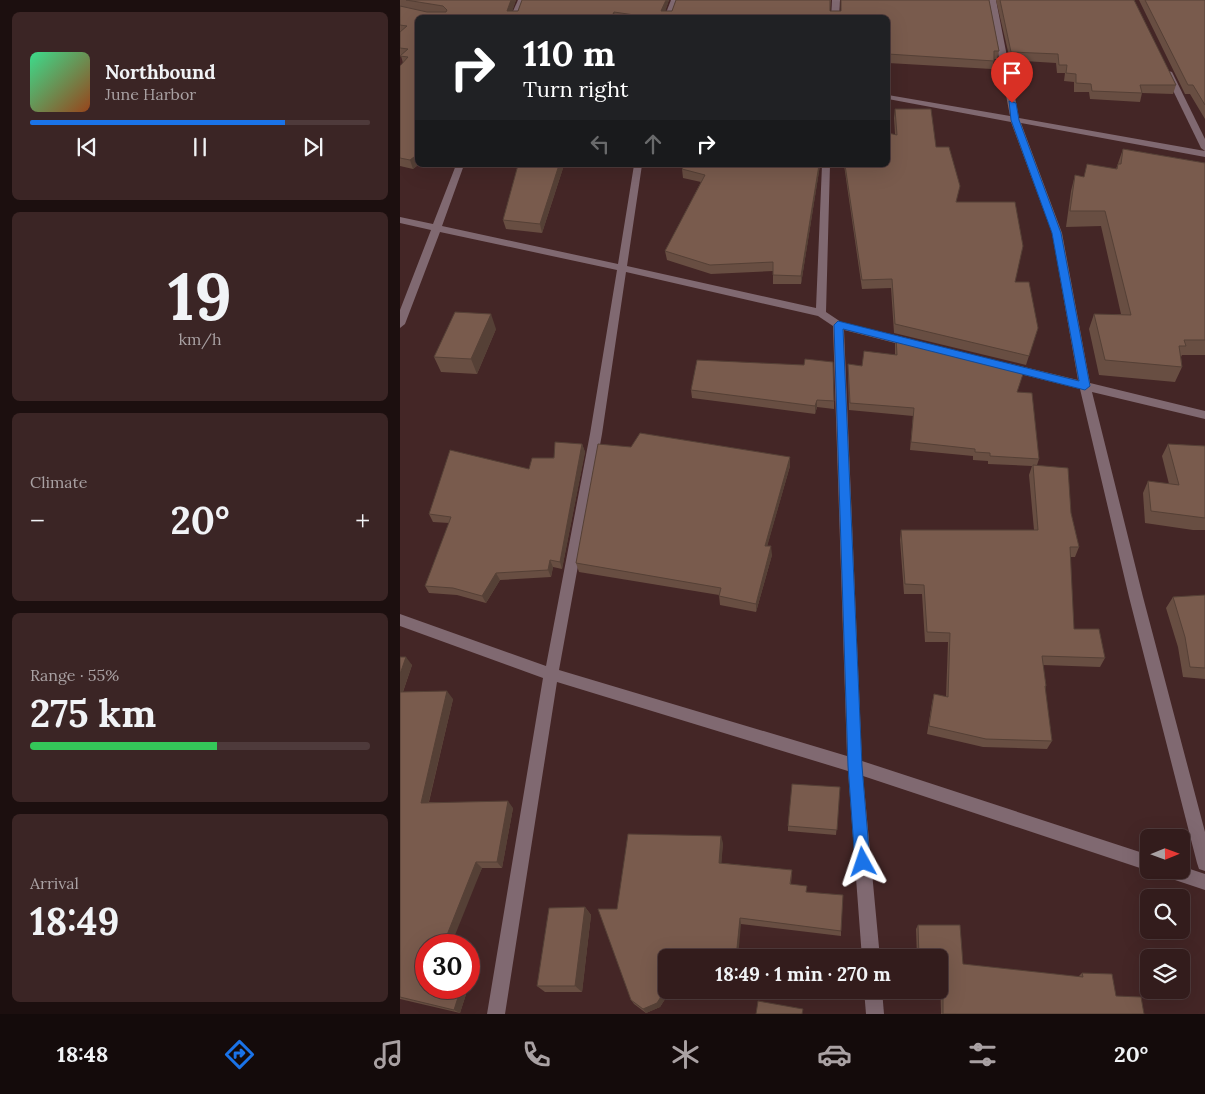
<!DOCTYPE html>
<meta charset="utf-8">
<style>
body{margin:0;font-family:Lora,serif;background:#3b2525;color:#f1f3f6;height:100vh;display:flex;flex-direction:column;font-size:19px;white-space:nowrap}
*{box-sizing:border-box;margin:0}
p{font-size:16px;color:#a9a1a3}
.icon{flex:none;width:28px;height:28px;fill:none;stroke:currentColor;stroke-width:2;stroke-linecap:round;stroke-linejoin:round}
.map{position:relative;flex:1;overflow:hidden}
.drawer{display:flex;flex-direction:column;gap:12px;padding:12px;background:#1c0f0f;width:400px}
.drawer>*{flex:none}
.top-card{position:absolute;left:15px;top:15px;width:475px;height:152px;border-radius:8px;box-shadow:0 5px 20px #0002,0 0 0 1px #4e3a3b;background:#202124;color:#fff;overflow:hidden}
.needle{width:32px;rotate:89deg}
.buttons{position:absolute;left:740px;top:829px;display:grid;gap:10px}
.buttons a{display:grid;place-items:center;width:50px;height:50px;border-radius:8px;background:#331c1c;box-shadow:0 5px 20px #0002,0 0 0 1px #4e3a3b;font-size:25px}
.speed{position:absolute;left:15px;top:934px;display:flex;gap:10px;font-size:25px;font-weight:700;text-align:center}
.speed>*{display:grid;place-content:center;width:65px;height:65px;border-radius:50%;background:#331c1c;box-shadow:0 5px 20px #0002,0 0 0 1px #4e3a3b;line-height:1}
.speed .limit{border:8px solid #d22;background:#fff;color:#111}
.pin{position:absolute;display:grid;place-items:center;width:42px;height:42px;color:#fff;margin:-51px -21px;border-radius:50% 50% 50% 0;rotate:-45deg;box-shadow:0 0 5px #0007}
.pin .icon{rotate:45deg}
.me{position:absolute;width:55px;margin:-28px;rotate:355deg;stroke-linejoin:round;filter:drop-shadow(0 0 4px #0008)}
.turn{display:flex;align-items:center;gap:18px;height:105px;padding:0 25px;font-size:22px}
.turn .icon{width:65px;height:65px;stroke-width:2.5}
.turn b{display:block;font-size:35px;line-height:42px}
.lanes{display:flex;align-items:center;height:48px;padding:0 25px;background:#0003;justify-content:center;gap:25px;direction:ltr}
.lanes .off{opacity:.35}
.big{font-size:38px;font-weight:800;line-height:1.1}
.drawer .tile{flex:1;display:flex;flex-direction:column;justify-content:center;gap:8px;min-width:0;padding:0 18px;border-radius:8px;background:#3b2525}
.drawer .dial{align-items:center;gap:0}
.dial b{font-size:65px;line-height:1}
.song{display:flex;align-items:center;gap:15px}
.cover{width:60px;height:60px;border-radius:8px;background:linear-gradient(135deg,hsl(150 70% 55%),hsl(20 70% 35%))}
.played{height:5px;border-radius:2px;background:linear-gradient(90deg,#1a73e8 75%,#4e3a3b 75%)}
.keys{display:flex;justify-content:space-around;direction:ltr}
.heat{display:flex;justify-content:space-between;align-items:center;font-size:28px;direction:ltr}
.charge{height:8px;border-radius:4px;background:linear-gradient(90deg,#34c759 55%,#4e3a3b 0)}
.trip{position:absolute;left:258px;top:949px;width:290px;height:50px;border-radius:8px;background:#331c1c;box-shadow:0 5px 20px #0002,0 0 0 1px #4e3a3b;font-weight:800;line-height:50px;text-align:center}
.dock{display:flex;height:80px;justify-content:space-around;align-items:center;background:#140b0b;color:#a9a1a3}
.dock .icon{width:35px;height:35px}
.dock .selected{color:#1a73e8}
.dock b{font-size:22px;color:#f1f3f6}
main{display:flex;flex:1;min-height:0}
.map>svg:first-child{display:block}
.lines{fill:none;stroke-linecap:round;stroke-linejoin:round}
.street{fill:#806971;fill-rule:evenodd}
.wall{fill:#684e42}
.shaded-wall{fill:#554036}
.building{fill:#795b4d;stroke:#554036}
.route{fill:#1a73e8;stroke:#114b97}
</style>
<main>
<section class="drawer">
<div class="tile">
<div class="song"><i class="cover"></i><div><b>Northbound</b><p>June Harbor</p></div></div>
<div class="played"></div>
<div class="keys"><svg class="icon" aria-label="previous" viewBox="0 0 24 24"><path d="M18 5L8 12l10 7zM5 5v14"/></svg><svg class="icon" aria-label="pause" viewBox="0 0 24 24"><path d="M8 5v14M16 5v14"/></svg><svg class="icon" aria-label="next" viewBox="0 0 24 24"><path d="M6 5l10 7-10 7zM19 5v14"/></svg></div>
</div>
<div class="tile dial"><b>19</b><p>km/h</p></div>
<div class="tile"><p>Climate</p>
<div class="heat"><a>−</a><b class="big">20°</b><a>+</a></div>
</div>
<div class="tile"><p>Range · 55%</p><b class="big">275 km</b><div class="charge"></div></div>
<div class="tile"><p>Arrival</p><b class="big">18:49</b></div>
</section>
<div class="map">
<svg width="805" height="1014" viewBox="0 0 805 1014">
<rect width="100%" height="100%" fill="#442626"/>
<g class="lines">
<!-- street -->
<g class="street">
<polygon points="118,0 126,0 118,18 110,18"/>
<polygon points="271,0 279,0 272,18 264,18"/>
<polygon points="432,0 440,0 439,18 431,18"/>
<polygon points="588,0 596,0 619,118 805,151 805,157 621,123 662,233 690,383 805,411 805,419 692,392 743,597 805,832 805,871 799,869 797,863 729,597 680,389 608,371 602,367 608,363 678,380 652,233 611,122 488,99 488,95 610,116"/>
<polygon points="765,70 772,72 805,139 805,151 801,148 764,72"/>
<path d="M56,165H64L42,226L218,264L234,165H242L227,266L416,308L422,165H430L426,312L441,322L511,339L516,343L511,347L444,330L462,761L749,855V870H752L749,871L463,776L480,958H462L448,771L157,682L105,1014H87L143,678L0,626V614L146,666L190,434L217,270L40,232L5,324L0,328V310L31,230L0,223V217L33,224ZM226,272L418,316L433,326L447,756L159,670L202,434Z"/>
<polygon points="781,866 805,874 805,890 763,876 761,870 781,870"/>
<polygon points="464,990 482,990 484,1014 466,1014"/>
</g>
</g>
<!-- wall -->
<g class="wall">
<polygon points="0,0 116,0 112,11 118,11 122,0 269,0 265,11 272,11 276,0 431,0 430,11 441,11 441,0 589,0 599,51 597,59 594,59 592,69 488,63 488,18 18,18 18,165 13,169 0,166 0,66 3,63 1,56 0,56"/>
<polygon points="596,0 734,0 776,85 773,94 742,93 740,102 690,99 689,92 674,92 674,82 664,81 665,73 657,73 656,63 610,60"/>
<polygon points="739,0 805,0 805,119 790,94 785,94"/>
<polygon points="495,109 536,147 557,202 615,282 638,328 626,365 494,333 491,288 462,289 444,165 488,165 495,134 494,118"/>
<polygon points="723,149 805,163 805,355 782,355 781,357 782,367 775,382 699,375 689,329 694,314 721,314 701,226 666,227 671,191 675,175 684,177 716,169"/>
<polygon points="118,165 164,165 142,233 106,229 103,220"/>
<polygon points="286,165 420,165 401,284 373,284 373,271 311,274 267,260 265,251 301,182 283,178 282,169"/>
<polygon points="96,329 77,374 41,372 34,357"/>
<polygon points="496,336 618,392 639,459 637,465 671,513 679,547 675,557 670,557 674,629 705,658 700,667 643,665 646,686 645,689 652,741 647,749 583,747 527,734 532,703 534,694 546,697 548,642 525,642 522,594 504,594 500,540 501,530 634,530 629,475 632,466 588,464 588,461 573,460 573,456 510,450 513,416 449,410 448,372 448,364 462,366 495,355 495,344"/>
<polygon points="291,390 434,401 434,409 417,407 415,414 292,398"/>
<polygon points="182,444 185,452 162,569 153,567 151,577 100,580 86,603 57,595 29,593 25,586 49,523 33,522 29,514 129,469"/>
<polygon points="768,444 805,446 805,530 793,530 745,523 743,493 748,481 769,484 762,456"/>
<polygon points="231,447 390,457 390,466 367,546 372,555 356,612 320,605 319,595 179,572 176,563"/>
<polygon points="805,595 805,679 783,677 778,647 766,608 773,597"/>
<polygon points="0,657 12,665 3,692 53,699 29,802 113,808 102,868 82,868 26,988 68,988 60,1013 0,999"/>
<polygon points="440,787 436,835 388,831 388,826"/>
<polygon points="323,843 321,863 392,870 391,884 407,893 441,931 441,936 341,924 266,958 266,990 267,996 260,1007 246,1013 234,1004 231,1000 217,909"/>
<polygon points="185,907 191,915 182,992 145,992 137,986"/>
<polygon points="518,925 563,964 678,977 682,973 716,996 744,1014 541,1014 540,973 539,973 539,958 517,958 516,929"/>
</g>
<!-- shaded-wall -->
<g class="shaded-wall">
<polygon points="111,0 116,0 110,18 107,11"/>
<polygon points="266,0 269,0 263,18 261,11"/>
<polygon points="214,12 215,18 211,18"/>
<polygon points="18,154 18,165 13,169 10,160"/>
<polygon points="159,165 164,165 142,233 140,224"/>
<polygon points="419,165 420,165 401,284 401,276"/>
<polygon points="91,314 96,329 77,374 71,359"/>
<polygon points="417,400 417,407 415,414 415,406"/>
<polygon points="182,444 185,452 162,569 160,562"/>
<polygon points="390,457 390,466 365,554 365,546"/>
<polygon points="371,546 372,555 356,612 356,604"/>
<polygon points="150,560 153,567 151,577 148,570"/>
<polygon points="96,573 100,580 86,603 82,596"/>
<polygon points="6,657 12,665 0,700 0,674"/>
<polygon points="47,691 53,699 27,809 21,803"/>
<polygon points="108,801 113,808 102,868 97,862"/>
<polygon points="321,836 323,843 321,869 319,863"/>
<polygon points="76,862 82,868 51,945 43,945"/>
<polygon points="185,907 191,915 182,992 175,986"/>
<polygon points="340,918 341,924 338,958 336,958"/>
<polygon points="266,965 266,990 268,990 267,996 260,1007 246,1013 243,1009"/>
<polygon points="69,971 72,974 69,986"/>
<polygon points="61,988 68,988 60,1013 54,1010"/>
</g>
<!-- building -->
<g class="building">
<polygon points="6,0 111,0 107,11 118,11 122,0 266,0 261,11 272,11 276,0 430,0 430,11 441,11 441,0 589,0 599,51 594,51 594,61 488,54 488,18 255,18 214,12 211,18 18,18 18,154 10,160 0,158 0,66 8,57 0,56 8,49 0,48 0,32 7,26 0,25 0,6 27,12 46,12 47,10 43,6"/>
<polygon points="600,0 734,0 776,85 740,85 742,93 692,91 691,84 676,83 676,74 666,73 667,65 659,65 658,54 611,52"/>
<polygon points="745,0 805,0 805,105 793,85 788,85"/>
<polygon points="495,109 531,109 536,147 549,147 560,186 556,202 615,202 623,246 615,282 629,282 638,328 629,356 495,324 492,279 462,280 445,165 488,165 488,133 497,135"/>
<polygon points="723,149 805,163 805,340 784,340 786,346 779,346 782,367 705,360 694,314 731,315 705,211 670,211 675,175 684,177 687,164 717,169 718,164 721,164"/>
<polygon points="118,165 159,165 140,224 103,220"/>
<polygon points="286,165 419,165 401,276 373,275 373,262 310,265 265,251 305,175 282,169"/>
<polygon points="55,312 91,314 71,359 34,357"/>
<polygon points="496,336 625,368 617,392 632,393 639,459 590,456 590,453 575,452 575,449 511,442 514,408 450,403 448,364 462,366 464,351 497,355"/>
<polygon points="405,359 433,362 434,401 417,400 415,406 291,390 297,360 404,365"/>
<polygon points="240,433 390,457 365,546 371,546 356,604 319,596 321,588 176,563 198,444 231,447"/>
<polygon points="155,442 182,444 160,562 150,560 148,570 96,573 82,596 53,588 25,586 51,517 29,514 50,450 129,469 132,458 154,458"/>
<polygon points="768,444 805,446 805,518 751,511 748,481 779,485"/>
<polygon points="633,465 668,468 671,513 679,547 670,547 674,629 699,629 705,658 642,656 646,686 645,686 652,741 586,739 529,726 534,694 548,697 550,633 527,632 524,585 505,584 501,530 638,530"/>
<polygon points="805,595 805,668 790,667 785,637 773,597"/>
<polygon points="0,657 6,657 0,674"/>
<polygon points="47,691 21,803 108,801 97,862 76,862 43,945 26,945 26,988 61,988 54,1010 0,997 0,692"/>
<polygon points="392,784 440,787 437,830 388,826"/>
<polygon points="228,834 321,836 319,863 392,870 390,884 407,886 406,892 443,895 441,931 340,918 336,958 266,958 264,992 257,1003 243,1009 231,1000 198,909 217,909"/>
<polygon points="185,907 175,986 137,986 149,908"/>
<polygon points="518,925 560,925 563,964 683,977 682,973 712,974 716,996 741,997 744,1014 543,1014 543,969 539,969 539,958 519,958"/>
<polygon points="358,1001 403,1009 402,1014 356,1014"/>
</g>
<!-- route -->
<polygon class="route" points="609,101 616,103 619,120 661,233 690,386 685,390 443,329 462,766 470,862 468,867 463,869 457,867 455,862 448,766 434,325 438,321 679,381 652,233 611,120"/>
</svg>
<div class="buttons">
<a><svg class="needle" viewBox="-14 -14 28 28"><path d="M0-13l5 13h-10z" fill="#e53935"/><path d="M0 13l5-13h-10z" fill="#a9a1a3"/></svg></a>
<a><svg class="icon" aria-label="search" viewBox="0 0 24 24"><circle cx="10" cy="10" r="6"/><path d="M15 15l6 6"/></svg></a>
<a><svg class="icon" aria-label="layers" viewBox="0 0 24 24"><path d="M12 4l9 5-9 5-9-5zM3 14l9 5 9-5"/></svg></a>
</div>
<div class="speed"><div class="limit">30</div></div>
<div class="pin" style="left:612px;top:103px;background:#d93025"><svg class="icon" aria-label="arrive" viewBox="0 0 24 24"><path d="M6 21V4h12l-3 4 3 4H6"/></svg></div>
<svg class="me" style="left:463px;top:862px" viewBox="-20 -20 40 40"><path d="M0-17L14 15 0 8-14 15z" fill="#1a73e8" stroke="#fff" stroke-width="4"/></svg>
<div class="trip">18:49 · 1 min · 270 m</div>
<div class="top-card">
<div class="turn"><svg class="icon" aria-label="right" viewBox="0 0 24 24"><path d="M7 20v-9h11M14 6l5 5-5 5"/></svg><div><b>110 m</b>Turn right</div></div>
<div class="lanes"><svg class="icon off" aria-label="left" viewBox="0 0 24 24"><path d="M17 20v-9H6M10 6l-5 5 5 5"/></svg><svg class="icon off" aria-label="ahead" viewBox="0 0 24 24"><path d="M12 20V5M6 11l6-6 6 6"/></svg><svg class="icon" aria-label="right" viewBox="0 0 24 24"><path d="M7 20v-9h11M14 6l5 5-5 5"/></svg></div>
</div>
</div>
</main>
<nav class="dock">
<b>18:48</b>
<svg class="icon selected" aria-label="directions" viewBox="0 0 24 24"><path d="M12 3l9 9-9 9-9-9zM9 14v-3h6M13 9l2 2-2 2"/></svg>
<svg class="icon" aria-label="music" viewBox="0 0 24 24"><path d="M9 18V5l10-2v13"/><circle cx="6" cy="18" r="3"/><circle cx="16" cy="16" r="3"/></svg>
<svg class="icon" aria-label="phone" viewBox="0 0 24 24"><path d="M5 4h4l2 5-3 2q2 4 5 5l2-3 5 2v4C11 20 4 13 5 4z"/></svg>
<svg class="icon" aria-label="climate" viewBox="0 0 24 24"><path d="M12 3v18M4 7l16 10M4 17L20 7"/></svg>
<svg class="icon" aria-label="car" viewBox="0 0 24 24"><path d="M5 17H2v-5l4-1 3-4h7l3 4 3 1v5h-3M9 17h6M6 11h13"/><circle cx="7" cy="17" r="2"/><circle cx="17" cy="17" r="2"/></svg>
<svg class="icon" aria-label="filters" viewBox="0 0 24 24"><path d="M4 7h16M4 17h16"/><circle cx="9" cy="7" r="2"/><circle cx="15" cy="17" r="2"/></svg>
<b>20°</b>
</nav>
